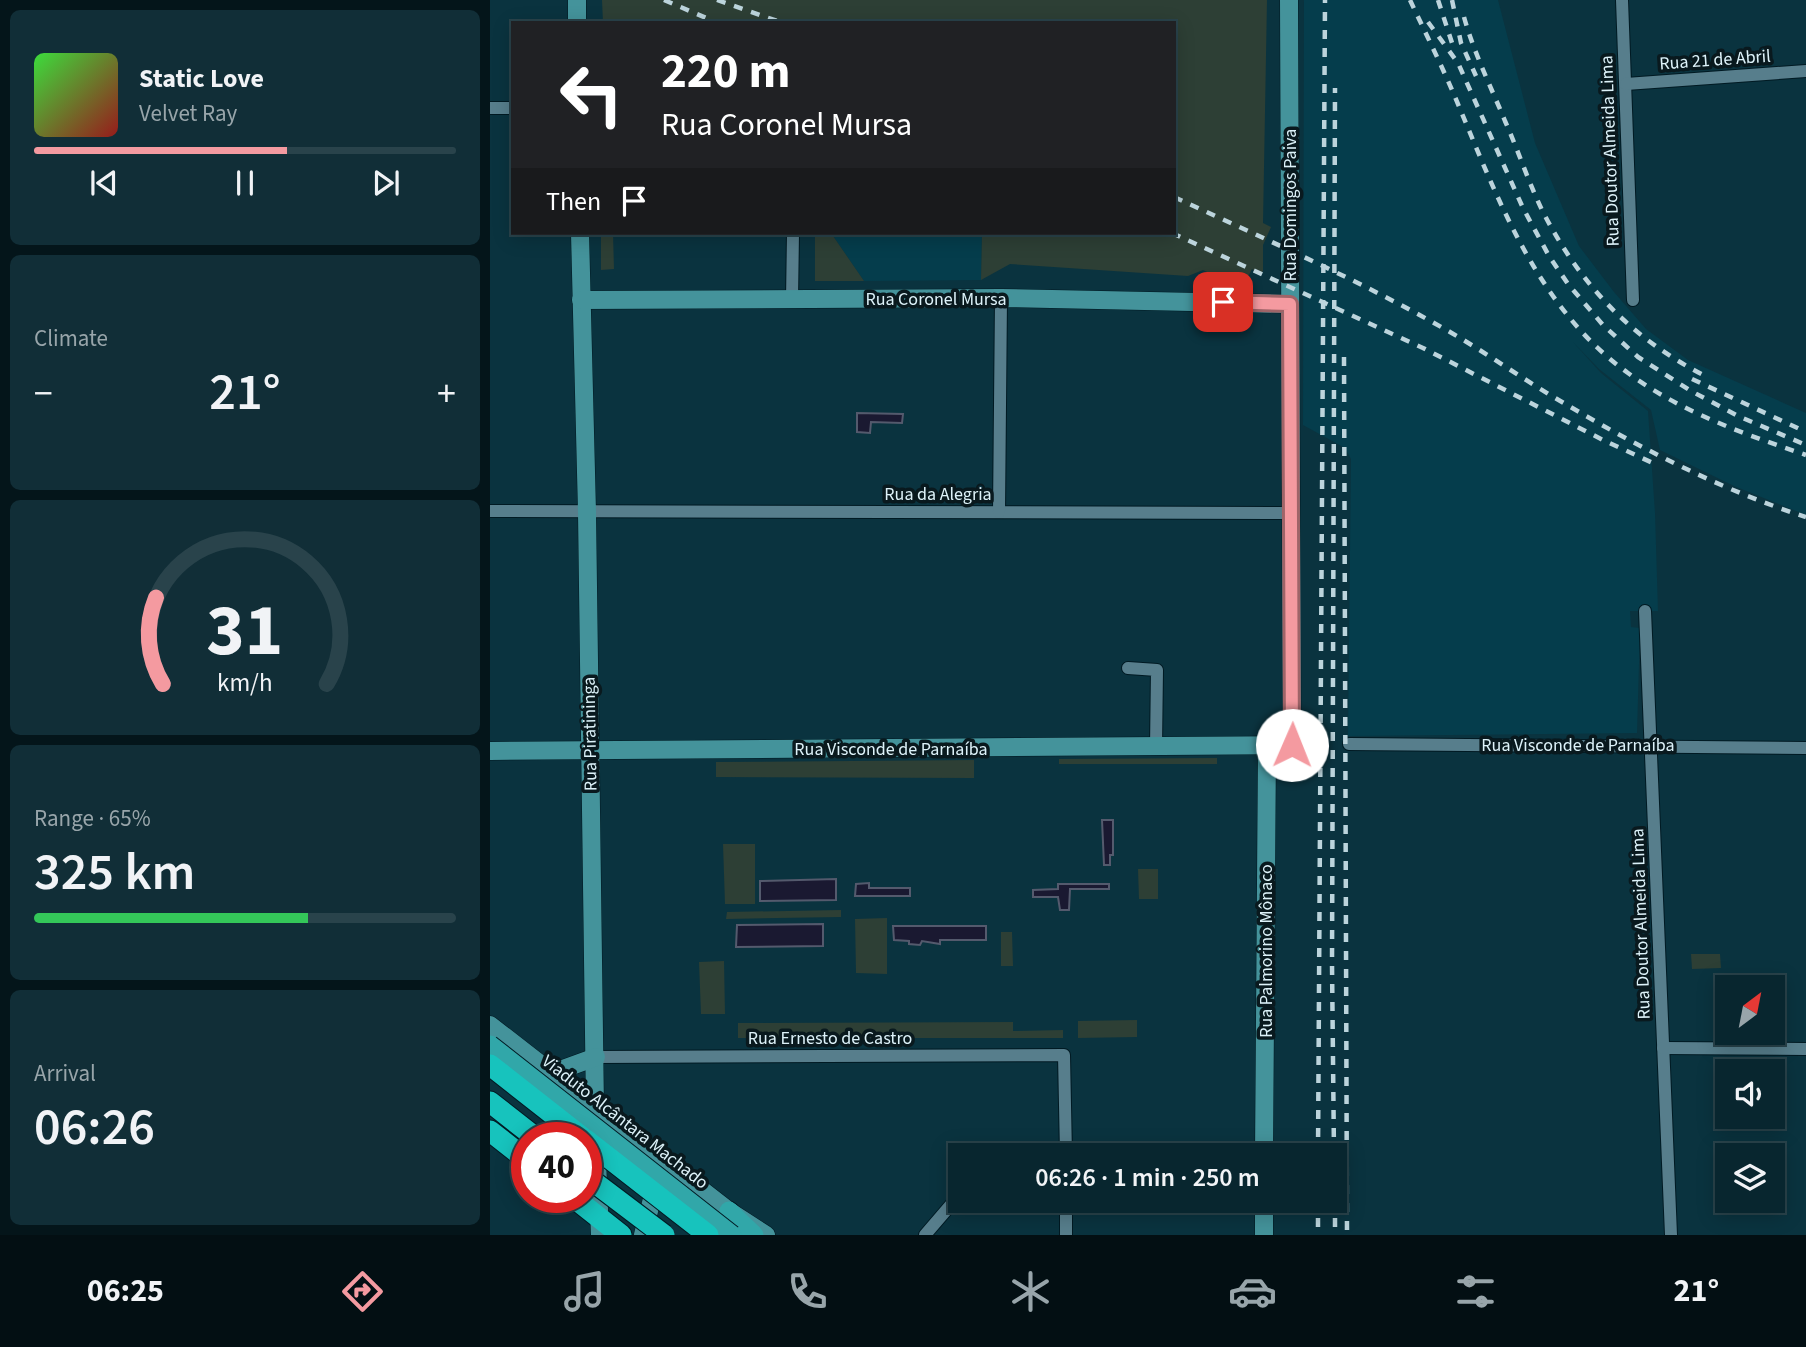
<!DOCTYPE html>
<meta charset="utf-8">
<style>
body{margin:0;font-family:"Source Sans 3",sans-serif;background:#112e37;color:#f1f3f6;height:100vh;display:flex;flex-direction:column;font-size:26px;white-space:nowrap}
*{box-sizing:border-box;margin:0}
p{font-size:23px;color:#98a5aa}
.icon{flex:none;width:38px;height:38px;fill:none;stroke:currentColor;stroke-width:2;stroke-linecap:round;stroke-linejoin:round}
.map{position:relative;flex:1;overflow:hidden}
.sheet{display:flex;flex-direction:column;gap:10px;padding:10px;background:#04151a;width:490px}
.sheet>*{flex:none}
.top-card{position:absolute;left:21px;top:21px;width:665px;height:214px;border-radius:0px;box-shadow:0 4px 18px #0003,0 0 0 2px #29434b;background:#202124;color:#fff;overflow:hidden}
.needle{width:46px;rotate:32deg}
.fabs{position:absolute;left:1225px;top:975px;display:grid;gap:14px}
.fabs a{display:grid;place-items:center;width:70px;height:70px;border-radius:0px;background:#08262f;box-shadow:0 4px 18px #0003,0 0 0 2px #29434b;font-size:35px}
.speed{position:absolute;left:21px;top:1122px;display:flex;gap:14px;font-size:35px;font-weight:700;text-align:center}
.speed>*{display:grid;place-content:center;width:91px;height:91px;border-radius:50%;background:#08262f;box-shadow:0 4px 18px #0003,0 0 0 2px #29434b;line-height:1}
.speed .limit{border:10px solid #d22;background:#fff;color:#111}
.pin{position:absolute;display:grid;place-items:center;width:60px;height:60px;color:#fff;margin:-30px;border-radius:14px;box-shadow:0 4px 10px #0006}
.me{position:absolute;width:77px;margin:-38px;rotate:1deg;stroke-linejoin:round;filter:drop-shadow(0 0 5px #0008)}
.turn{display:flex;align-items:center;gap:24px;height:147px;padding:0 35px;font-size:32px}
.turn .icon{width:91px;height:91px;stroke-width:2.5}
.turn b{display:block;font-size:49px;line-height:60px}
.then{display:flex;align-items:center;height:66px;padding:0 35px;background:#0003;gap:14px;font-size:26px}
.big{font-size:52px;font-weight:600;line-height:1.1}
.sheet .card{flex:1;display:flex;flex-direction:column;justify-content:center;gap:10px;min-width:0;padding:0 24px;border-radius:10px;background:#112e37}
.sheet .dial{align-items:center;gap:0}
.dial svg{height:182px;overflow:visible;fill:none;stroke:#29434b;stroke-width:7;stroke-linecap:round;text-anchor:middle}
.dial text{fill:#f1f3f6;stroke:none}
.song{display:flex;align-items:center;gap:21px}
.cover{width:84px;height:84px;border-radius:10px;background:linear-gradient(135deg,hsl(120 70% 55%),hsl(0 70% 35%))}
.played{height:7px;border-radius:4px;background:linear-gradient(90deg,#f49aa0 60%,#29434b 60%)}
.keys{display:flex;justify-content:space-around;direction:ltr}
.heat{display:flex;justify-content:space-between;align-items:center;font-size:38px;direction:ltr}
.charge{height:10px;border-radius:5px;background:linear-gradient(90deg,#34c759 65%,#29434b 0)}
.trip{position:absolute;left:458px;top:1143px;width:399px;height:70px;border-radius:0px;background:#08262f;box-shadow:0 4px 18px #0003,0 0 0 2px #29434b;font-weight:600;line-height:70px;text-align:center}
.menu{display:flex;height:112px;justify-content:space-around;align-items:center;background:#030f13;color:#98a5aa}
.menu .icon{width:49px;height:49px}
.menu .selected{color:#f49aa0}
.menu b{font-size:32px;color:#f1f3f6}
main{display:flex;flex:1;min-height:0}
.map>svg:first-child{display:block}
.built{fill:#053d4c}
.green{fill:#2d3f35}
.water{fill:#1a1931;stroke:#545a6d;stroke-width:2}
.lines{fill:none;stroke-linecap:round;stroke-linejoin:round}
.street-casing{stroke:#001a23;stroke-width:14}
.secondary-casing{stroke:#001a23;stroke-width:19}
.primary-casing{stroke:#001a23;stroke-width:21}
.highway-casing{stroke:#001a23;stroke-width:23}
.street{stroke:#577e8c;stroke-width:12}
.secondary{stroke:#44939b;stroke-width:18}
.primary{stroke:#31a7a9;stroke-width:19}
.highway{stroke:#17c3bd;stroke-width:21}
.rail{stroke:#bcd4dc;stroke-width:4.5;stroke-dasharray:9 9;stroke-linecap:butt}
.primary-bridge-casing{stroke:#001a23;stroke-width:21;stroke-linecap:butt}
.highway-bridge-casing{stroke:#001a23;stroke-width:23;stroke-linecap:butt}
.primary-bridge{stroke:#31a7a9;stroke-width:19}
.highway-bridge{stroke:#17c3bd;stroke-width:21}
.route-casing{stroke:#9f6468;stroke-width:18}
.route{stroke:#f49aa0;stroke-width:12}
.labels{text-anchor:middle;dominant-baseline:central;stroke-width:7;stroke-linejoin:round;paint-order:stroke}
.street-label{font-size:18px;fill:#ddf2f9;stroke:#09191e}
</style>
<main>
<section class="sheet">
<div class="card">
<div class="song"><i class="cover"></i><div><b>Static Love</b><p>Velvet Ray</p></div></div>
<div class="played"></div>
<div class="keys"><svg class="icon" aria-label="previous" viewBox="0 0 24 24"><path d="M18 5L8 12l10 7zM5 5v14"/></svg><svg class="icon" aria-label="pause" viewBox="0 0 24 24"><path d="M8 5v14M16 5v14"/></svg><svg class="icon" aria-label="next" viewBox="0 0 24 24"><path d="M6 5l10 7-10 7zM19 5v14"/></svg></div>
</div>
<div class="card"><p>Climate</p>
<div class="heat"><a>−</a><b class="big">21°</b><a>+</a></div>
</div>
<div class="card dial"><svg viewBox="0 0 100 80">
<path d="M14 69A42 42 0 1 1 86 69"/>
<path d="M14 69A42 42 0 0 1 11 31" stroke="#f49aa0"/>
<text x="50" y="56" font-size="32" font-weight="700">31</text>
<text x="50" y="72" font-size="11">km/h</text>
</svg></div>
<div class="card"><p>Range · 65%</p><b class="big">325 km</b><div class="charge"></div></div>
<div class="card"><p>Arrival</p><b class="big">06:26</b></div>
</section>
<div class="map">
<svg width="1316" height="1235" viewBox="0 0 1316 1235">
<rect width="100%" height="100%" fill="#0a333f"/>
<!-- built -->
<g class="built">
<polygon points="814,0 1008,0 1045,143 1089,246 1124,292 1156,329 1198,360 1316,413 1316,515 1244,486 1170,450 1161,410 1109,369 1083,342 1111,373 1158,411 1165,513 1168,611 1140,611 1141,627 1150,628 1147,733 858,736 861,459 855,448 813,425"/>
<polygon points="341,233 492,233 491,280 374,281"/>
</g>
<!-- green -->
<g class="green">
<polygon points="112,0 777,0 773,223 781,227 773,245 773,271 769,275 762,269 752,289 713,270 698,276 520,264 491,280 492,233 684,233 684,23 113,23"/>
<polygon points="111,233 123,233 124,269 111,270"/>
<polygon points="325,233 341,233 374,281 325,281"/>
<polygon points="727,758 727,764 569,764 569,759"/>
<polygon points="484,760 484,778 226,777 226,762"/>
<polygon points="233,844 265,844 265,904 235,904"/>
<polygon points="648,869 668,869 668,899 649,899"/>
<polygon points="351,910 351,917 236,919 237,912"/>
<polygon points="397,918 397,974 366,973 365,919"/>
<polygon points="511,932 522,932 523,966 511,966"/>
<polygon points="1201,954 1230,954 1231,968 1202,969"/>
<polygon points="234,961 235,1014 211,1014 209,962"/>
<polygon points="647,1020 647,1037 588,1038 588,1021"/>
<polygon points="523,1022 523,1031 573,1030 573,1038 248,1038 248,1023"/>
</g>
<!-- water -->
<g class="water">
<polygon points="367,413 413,414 412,423 381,422 380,433 367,432"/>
<polygon points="612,820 623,820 623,855 620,855 620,865 614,865"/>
<polygon points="346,879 346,900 270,901 270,881"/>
<polygon points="379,883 379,888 420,888 420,896 365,896 366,884"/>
<polygon points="568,884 619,884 619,889 580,889 579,910 570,910 568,897 543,897 543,890 568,889"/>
<polygon points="333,924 333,946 246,947 247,925"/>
<polygon points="403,926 496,926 496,940 450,940 450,944 432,941 430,945 419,944 419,941 404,940"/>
</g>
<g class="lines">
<!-- street casing -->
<g class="street-casing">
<g id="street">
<polyline points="1132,0 1143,300"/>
<polyline points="1136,84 1316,71"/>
<polyline points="0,108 23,108"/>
<polyline points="302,300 303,233"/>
<polyline points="0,511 800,513"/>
<polyline points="509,512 511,298"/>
<polyline points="1155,611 1181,1235"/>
<polyline points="638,668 667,670 666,747"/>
<polyline points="859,744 1316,748"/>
<polyline points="1173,1048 1316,1049"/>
<polyline points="106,1057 574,1055 576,1155"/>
<polyline points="547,1155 575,1151"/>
<polyline points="576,1200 576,1235"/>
<polyline points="435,1235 471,1193"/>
</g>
</g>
<!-- secondary casing -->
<g class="secondary-casing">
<g id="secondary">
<polyline points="87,0 87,23"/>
<polyline points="90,233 97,512 105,1108 110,1235"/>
<polyline points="91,300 511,298 800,304"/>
<polyline points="0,751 802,745 799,0"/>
<polyline points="0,1025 239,1211 276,1235"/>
<polyline points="56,1069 73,1069 106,1057"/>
<polyline points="774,1155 777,746"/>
<polyline points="153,1235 166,1183"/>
<polyline points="774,1235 774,1200"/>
</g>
</g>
<!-- primary casing -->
<g class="primary-casing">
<polyline id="primary" points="239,1211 264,1235"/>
</g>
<!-- highway casing -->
<g class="highway-casing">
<g id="highway">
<polyline points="0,1102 46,1138"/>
<polyline points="0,1131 37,1160"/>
<polyline points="83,1197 131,1235"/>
</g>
</g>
<!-- street -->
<use href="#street" class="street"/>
<!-- secondary -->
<use href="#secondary" class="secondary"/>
<!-- primary -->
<use href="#primary" class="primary"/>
<!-- highway -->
<use href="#highway" class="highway"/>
<!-- rail -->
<g class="rail">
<polyline points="174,0 228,23"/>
<polyline points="227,0 293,23"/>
<path d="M920,0C935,32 951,64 965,97C1007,196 1046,307 1138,373C1191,412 1254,434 1316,455"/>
<polyline points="948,0 964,49"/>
<polyline points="962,0 971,43 986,76"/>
<path d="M974,17C984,53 1001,87 1015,121C1028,150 1038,181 1052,210C1090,285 1142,339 1217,377"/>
<polyline points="938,22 968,63 1033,208 1059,256 1078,284 1113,325 1148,357 1201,391 1248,416 1316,445"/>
<path d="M684,197C777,240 871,281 960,332C998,354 1034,380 1072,402C1148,447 1231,490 1316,517"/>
<polyline points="682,233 933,348 1113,440 1165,464"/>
<polyline points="854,357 857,1235"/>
<polyline points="1202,379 1316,432"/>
<polyline points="828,1155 835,0"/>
<polyline points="844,1155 842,964 845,88"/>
<polyline points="828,1200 828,1235"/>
<polyline points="845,1200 845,1235"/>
</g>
<!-- primary-bridge casing -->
<g class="primary-bridge-casing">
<polyline id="primary-bridge" points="0,1045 242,1235"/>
</g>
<!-- highway-bridge casing -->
<g class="highway-bridge-casing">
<g id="highway-bridge">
<polyline points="0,1065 93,1138"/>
<polyline points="96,1140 218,1235"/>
<polyline points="96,1176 174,1235"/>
</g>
</g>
<!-- primary-bridge -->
<use href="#primary-bridge" class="primary-bridge"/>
<!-- highway-bridge -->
<use href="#highway-bridge" class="highway-bridge"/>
</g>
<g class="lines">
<!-- route casing -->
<g class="route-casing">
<polyline id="route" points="733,302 800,304 802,745"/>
</g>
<!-- route -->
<use href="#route" class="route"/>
</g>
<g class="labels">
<!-- street labels -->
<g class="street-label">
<text transform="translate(1225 60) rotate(-4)">Rua 21 de Abril</text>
<text transform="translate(1120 151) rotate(-92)">Rua Doutor Almeida Lima</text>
<text transform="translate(800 205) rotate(-90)">Rua Domingos Paiva</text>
<text x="446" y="299">Rua Coronel Mursa</text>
<text x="448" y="494">Rua da Alegria</text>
<text transform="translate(100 734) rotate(-91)">Rua Piratininga</text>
<text x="1088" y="745">Rua Visconde de Parnaíba</text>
<text x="401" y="749">Rua Visconde de Parnaíba</text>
<text transform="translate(1151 924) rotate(-92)">Rua Doutor Almeida Lima</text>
<text transform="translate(776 951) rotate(-90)">Rua Palmorino Mônaco</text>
<text x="340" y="1038">Rua Ernesto de Castro</text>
<text transform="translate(135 1122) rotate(38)">Viaduto Alcântara Machado</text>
</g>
</g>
</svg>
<div class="fabs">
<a><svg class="needle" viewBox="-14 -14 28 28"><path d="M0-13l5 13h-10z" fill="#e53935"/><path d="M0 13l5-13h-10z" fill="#98a5aa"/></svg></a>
<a><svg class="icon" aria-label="sound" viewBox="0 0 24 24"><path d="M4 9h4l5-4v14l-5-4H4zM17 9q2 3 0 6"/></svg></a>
<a><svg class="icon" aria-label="layers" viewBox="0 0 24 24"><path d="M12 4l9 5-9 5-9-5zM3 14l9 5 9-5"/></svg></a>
</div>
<div class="speed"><div class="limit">40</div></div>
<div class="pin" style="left:733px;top:302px;background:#d93025"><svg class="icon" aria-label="arrive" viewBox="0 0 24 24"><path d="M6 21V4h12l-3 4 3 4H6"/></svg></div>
<svg class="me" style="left:802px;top:745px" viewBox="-20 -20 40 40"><circle r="19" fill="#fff"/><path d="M0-13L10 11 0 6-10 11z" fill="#f49aa0"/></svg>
<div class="trip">06:26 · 1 min · 250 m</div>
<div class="top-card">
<div class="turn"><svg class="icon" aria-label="left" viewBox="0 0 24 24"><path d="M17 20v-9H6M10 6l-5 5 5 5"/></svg><div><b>220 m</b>Rua Coronel Mursa</div></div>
<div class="then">Then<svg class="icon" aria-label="arrive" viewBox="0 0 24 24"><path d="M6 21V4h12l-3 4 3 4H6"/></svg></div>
</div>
</div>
</main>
<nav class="menu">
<b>06:25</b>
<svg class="icon selected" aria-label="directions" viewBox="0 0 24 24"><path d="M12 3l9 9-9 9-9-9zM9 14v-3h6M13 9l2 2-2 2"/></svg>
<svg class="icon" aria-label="music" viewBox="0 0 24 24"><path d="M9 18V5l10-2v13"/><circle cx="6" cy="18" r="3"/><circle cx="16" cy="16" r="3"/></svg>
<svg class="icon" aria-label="phone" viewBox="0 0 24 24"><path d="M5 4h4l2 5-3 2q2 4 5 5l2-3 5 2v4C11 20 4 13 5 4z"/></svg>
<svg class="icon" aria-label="climate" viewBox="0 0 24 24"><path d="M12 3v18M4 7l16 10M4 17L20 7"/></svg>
<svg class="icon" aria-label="car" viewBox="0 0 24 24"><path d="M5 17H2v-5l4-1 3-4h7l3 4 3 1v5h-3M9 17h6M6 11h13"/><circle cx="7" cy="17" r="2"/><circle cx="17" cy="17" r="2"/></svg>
<svg class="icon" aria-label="filters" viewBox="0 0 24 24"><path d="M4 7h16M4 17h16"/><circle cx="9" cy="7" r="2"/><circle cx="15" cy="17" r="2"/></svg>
<b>21°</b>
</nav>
